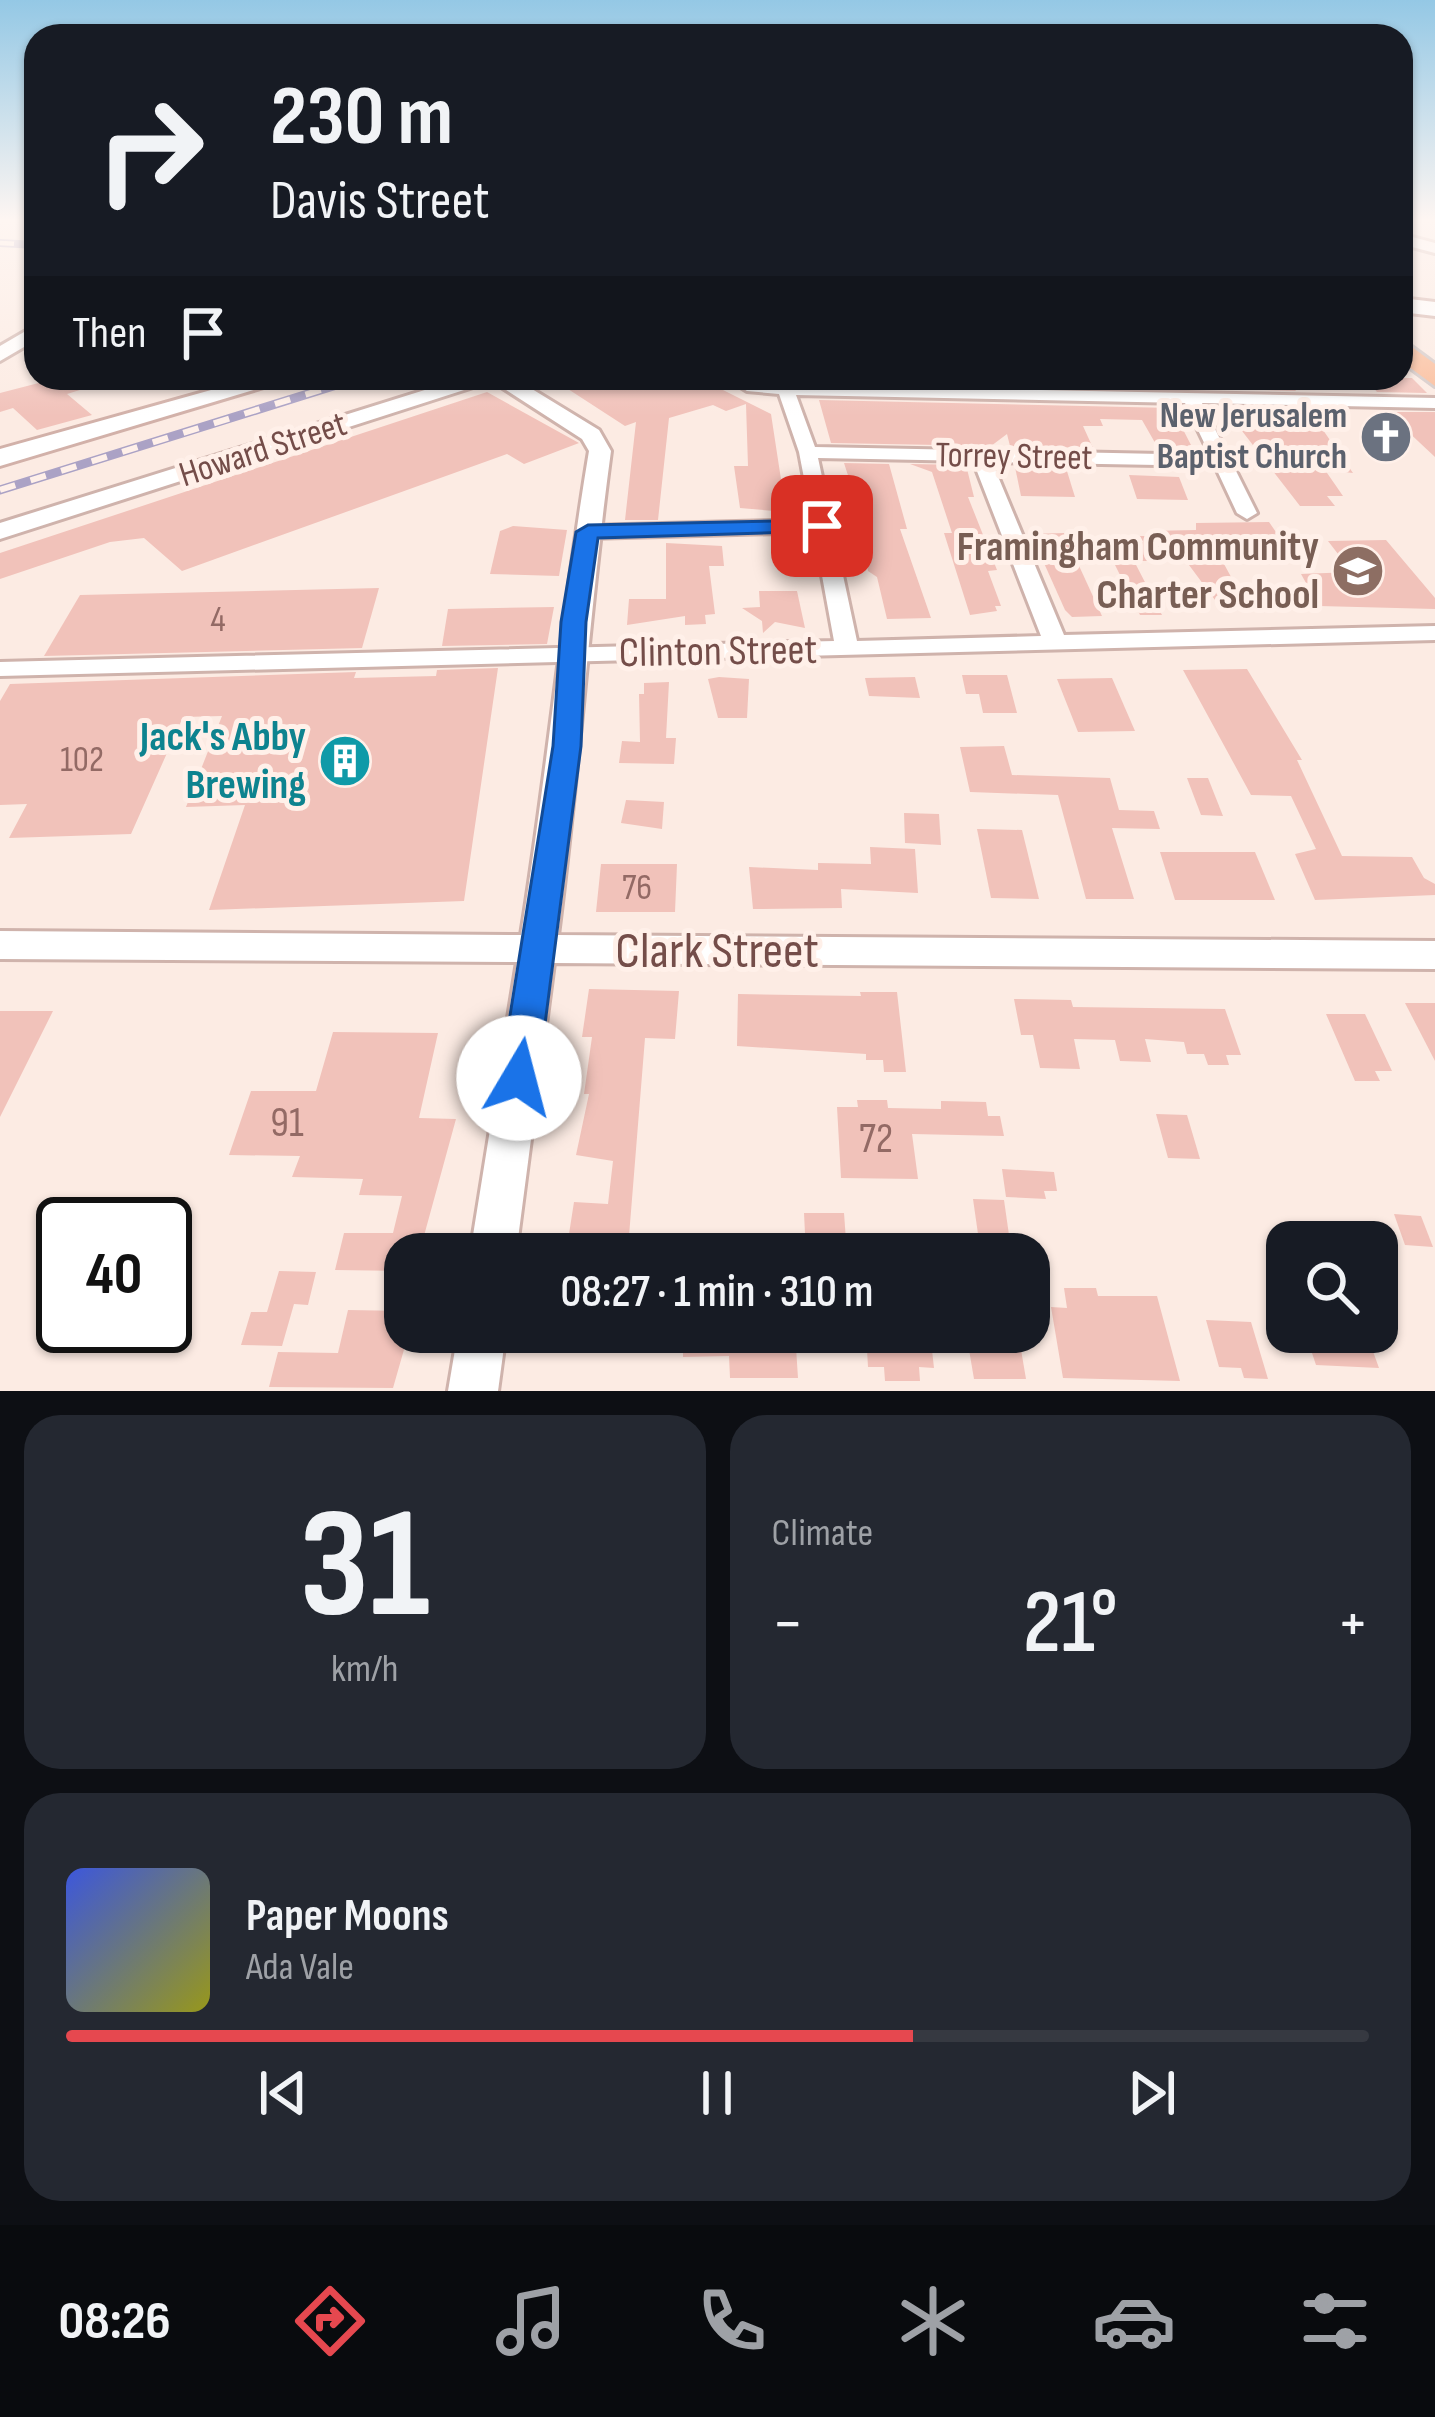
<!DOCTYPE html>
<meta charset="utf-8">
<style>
body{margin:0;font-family:"Sofia Sans Condensed",sans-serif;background:#242831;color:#f1f3f6;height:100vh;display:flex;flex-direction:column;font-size:45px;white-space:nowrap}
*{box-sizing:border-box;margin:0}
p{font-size:39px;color:#9ea1a6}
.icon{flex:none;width:66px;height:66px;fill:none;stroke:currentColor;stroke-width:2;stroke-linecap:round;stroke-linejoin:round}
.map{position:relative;height:1391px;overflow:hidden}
.side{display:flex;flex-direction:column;gap:24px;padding:24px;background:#0d0f14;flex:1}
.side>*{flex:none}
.banner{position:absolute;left:24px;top:24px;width:1389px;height:366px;border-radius:36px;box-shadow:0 3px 9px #0004;background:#171b24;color:#f1f3f6;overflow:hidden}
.controls{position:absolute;left:1266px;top:1221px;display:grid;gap:24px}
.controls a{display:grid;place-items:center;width:132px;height:132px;border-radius:24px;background:#171b24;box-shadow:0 3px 9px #0004;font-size:60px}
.speed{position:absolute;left:36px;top:1197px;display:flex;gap:24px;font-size:60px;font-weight:700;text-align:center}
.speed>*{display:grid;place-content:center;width:156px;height:156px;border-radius:50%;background:#171b24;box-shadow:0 3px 9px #0004;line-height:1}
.speed .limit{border:6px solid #111;border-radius:18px;background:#fff;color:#111}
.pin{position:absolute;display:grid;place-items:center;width:102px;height:102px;color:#fff;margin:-51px;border-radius:24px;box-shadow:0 6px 18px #0006}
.me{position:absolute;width:132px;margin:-66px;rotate:8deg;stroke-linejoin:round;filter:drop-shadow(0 0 9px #0008)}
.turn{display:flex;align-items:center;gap:42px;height:252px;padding:0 48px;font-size:54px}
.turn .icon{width:156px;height:156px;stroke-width:2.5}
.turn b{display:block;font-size:84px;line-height:102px}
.then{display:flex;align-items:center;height:114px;padding:0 48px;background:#0003;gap:24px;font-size:45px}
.big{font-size:90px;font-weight:600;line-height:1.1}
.side .widget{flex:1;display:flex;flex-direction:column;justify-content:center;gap:18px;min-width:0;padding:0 42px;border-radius:36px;background:#242831}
.side .dial{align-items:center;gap:0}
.dial b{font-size:156px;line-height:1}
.song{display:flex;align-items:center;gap:36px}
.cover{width:144px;height:144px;border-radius:18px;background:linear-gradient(135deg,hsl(230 70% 55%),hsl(60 70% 35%))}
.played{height:12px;border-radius:6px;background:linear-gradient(90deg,#e6484f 65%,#363941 65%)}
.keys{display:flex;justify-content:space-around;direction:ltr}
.heat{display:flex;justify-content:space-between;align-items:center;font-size:66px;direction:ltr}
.side .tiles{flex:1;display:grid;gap:24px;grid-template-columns:1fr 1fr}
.widget:last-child{grid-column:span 2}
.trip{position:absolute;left:384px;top:1233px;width:666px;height:120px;border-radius:36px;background:#171b24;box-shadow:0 3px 9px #0004;font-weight:600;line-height:120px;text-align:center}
.dock{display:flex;height:192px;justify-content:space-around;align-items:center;background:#090b0e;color:#9ea1a6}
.dock .icon{width:84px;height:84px}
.dock .active{color:#e6484f}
.dock b{font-size:54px;color:#f1f3f6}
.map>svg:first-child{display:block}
.building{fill:#f1c2ba}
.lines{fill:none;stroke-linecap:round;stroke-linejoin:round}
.minor-casing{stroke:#cfb3ac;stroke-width:6}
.tertiary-casing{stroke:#cfb3ac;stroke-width:6}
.secondary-casing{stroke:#d2b1a9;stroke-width:6}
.primary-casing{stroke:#d5cac8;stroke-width:6}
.minor{fill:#fff;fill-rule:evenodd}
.tertiary{fill:#fff;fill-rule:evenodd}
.secondary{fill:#fff;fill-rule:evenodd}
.primary{fill:#fabd9b;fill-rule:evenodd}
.rail-far1-casing{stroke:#aba2c5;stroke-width:8}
.rail-casing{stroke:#aba2c5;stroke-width:9}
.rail-far1{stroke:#fff0e9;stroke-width:4.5;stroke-dasharray:14;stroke-linecap:butt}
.rail{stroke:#fff0e9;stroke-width:6;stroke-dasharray:16;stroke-linecap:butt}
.route{fill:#1a73e8;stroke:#114b97;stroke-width:3}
.labels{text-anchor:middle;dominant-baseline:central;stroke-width:10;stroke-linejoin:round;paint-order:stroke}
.far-worship-label{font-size:36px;font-weight:bold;fill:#5b616d;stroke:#fff0e9;text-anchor:end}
.far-street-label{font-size:36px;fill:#744d49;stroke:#fff0e9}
.number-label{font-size:36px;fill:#936a65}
.education-label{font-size:42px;font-weight:bold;fill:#785e54;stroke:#fff0e9;text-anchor:end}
.street-label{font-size:42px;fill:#744d49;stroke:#fff0e9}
.culture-label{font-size:42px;font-weight:bold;fill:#0d838f;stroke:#fff0e9;text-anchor:end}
.near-number-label{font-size:42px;fill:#936a65}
.near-street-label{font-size:51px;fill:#744d49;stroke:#fff0e9}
</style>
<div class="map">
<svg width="1435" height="1391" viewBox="0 0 1435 1391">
<rect width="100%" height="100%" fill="#fcebe3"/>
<!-- building -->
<g class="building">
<polygon points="58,378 94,378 96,385 67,394 92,415 37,430 13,408 0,412 0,393"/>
<polygon points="551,378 699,378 771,414 786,512 740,508 734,466 748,466 746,404 726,411 713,405 669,418 658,520 625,520 636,422 625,426"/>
<polygon points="919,378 1137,378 1141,388 919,383"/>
<polygon points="1228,378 1287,378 1296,391 1235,389"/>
<polygon points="1366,378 1412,378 1427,393 1377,392"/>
<polygon points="487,392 579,443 524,464 507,454 182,571 144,538 110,542 0,579 0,553"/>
<polygon points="819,400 1172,408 1191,445 1189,450 1158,448 1142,420 1100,419 1103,426 1083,426 1093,448 1010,446 1007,434 991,446 831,443"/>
<polygon points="1246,408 1309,410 1353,473 1325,470 1343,496 1327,496 1335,506 1300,506 1232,418 1251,419"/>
<polygon points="1387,412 1435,412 1435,457"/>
<polygon points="844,463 889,464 907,529 900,529 931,618 887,619 877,577 868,571 857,503"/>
<polygon points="910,464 966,465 974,497 968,497 997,570 988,571 1001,606 995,606 997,611 970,615 944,533 952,533 932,472"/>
<polygon points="1015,467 1066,468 1075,497 1021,496"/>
<polygon points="1129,475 1179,477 1188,500 1137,499"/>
<polygon points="1269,522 1290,552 1218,553 1248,608 1221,608 1186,561 1134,561 1162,615 1140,615 1104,543 1143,542 1140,536 1150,536 1148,531 1196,530 1196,523"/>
<polygon points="513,526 567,530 559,576 490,574 500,531"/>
<polygon points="1064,533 1102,616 1072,617 1065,610 1031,534"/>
<polygon points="1386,540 1435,598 1435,609 1319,606 1301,574 1352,572 1328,541"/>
<polygon points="666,543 722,546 724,566 709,566 715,614 705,615 706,624 685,625 685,616 627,625 629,599 666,599"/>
<polygon points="379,588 362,648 44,656 80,595"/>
<polygon points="759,591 797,591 805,628 775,622 763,633 762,621 742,608 760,607"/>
<polygon points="554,607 547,644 442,646 448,609"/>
<polygon points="498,668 464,901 209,910 245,805 186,807 222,716 183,717 131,834 9,838 27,804 0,805 0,701 10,684 356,672 354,678 436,676 437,670"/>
<polygon points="1247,669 1302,760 1297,760 1342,856 1412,857 1424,878 1435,884 1435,895 1315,900 1295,854 1316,849 1291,796 1251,795 1183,670"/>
<polygon points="962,675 1007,675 1017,713 983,713 979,694 966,694"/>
<polygon points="719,677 749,679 747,718 718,718 708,679"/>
<polygon points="915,677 920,698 869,696 865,678"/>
<polygon points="1112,678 1135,731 1078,732 1057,679"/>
<polygon points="669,682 666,738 676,738 674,764 619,763 622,741 640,742 639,694 644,694 644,683"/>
<polygon points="1004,746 1012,775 1110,778 1119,810 1154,811 1160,829 1112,828 1134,899 1086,899 1058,795 970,792 960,747"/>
<polygon points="1187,778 1208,778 1223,816 1201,815"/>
<polygon points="626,800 664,802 662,829 621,823"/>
<polygon points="904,813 939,814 941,845 905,843"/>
<polygon points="977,829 1022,830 1039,899 991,898"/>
<polygon points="870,847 915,849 918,893 841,889 842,908 753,909 749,867 818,870 818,863 871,864"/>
<polygon points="1160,852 1255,852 1275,900 1175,900"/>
<polygon points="601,864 677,864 675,912 596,912"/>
<polygon points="589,989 679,991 675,1039 645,1038 629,1236 569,1234 574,1202 608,1204 613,1161 576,1155 589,1094 584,1094 592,1037 582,1037"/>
<polygon points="860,992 897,992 906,1072 884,1072 883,1060 866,1060 866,1054 737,1046 738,994 861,996"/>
<polygon points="1014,999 1071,1000 1073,1007 1225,1009 1241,1055 1226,1055 1229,1065 1208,1065 1204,1054 1187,1054 1184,1042 1145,1039 1151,1062 1120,1061 1115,1040 1074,1039 1080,1069 1040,1068 1033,1035 1021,1035"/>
<polygon points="1405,1003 1435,1003 1435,1061"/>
<polygon points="0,1011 53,1011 0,1117"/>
<polygon points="1326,1014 1365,1014 1392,1071 1375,1071 1380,1081 1355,1081"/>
<polygon points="333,1032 438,1033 419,1118 456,1119 419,1254 405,1254 405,1271 335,1270 344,1233 393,1233 402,1196 359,1195 363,1179 292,1177 300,1156 229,1155 251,1091 316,1091"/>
<polygon points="857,1100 887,1100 888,1108 941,1109 941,1101 986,1102 988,1116 1000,1116 1004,1136 912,1134 918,1179 841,1178 837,1107 858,1107"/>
<polygon points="1156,1114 1187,1115 1200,1159 1168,1158"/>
<polygon points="1002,1169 1054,1172 1057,1191 1044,1191 1046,1199 1006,1197"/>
<polygon points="973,1199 1004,1200 1011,1249 980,1248"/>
<polygon points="804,1213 844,1213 847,1254 806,1254"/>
<polygon points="1394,1214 1421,1216 1433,1247 1405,1245"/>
<polygon points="279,1271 316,1272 308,1305 294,1304 282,1346 241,1345 251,1312 267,1312"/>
<polygon points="1064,1288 1096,1288 1098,1296 1157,1296 1180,1381 1063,1378 1051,1307 1067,1308"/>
<polygon points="348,1310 405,1311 405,1346 393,1388 269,1387 278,1352 338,1353"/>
<polygon points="1206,1320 1251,1322 1268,1379 1244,1378 1241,1368 1219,1367"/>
<polygon points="683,1332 795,1332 798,1378 730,1378 729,1356 683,1357"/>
<polygon points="866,1332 930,1332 934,1368 919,1367 920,1381 885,1381 884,1367 868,1367"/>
<polygon points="966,1332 1018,1332 1026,1379 974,1379"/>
<polygon points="1305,1332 1366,1332 1379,1368 1316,1365"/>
</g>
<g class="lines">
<!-- minor casing -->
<g class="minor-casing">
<path id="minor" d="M726,378L786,385L1435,398V408L1202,403L1257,513L1247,519L1237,513L1215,466L992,462L1064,635L1435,626V640L0,676V662L834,641L814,532L588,538L578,532L588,526L812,520L799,452L779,394L747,391ZM796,395L1185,403L1210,455L815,447ZM818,458L973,461L1041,636L857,641Z"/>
</g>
<!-- tertiary casing -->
<g class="tertiary-casing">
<g id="tertiary">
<polygon points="1401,234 1435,243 1435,253 1401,244"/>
<polygon points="36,325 36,340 0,361 0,346"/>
<path d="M463,378H514L599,430L611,451C589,612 579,774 558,935L1435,941V969L554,963L516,1254H470L517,962L0,959V931L521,935C547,774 562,612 589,451L582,439L492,381L0,539V523Z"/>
<polygon points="458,1332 506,1332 498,1391 448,1391"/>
</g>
</g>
<!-- secondary casing -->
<g class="secondary-casing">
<g id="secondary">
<polygon points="1401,298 1435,302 1435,316 1401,312"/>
<polygon points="254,378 294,378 0,466 0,449"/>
</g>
</g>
<!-- primary casing -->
<g class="primary-casing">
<polygon id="primary" points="1401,339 1435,364 1435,386 1401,361"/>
</g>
<!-- minor -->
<use href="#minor" class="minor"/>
<!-- tertiary -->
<use href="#tertiary" class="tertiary"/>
<!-- secondary -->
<use href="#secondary" class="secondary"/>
<!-- primary -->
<use href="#primary" class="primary"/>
<!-- rail-far1 casing -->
<g class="rail-far1-casing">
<polyline id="rail-far1" points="0,243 36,245"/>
</g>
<!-- rail casing -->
<g class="rail-casing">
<polyline id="rail" points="0,490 359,378"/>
</g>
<!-- rail-far1 -->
<use href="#rail-far1" class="rail-far1"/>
<!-- rail -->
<use href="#rail" class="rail"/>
</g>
<!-- sky -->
<linearGradient id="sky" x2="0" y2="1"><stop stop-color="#94c8e5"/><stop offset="0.53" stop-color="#fef6f2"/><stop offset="1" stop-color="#fef6f2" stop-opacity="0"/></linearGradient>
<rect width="1435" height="416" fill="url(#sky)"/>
<!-- route -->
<polygon class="route" points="822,520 830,522 830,531 598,538 586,622 581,746 538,1078 532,1089 519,1093 506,1089 500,1078 553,746 561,622 576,532 588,525"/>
<!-- icons -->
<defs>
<g id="church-disc" transform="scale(2.7)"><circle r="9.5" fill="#6b7280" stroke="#fff0e9"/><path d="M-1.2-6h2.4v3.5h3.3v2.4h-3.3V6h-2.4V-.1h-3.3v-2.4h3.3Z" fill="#fff"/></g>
<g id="school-disc" transform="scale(2.7)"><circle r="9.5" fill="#8d6e63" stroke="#fff0e9"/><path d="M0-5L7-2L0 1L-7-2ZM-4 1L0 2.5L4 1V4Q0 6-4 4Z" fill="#fff"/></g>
<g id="building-disc" transform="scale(2.7)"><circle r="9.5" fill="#0f9aa8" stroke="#fff0e9"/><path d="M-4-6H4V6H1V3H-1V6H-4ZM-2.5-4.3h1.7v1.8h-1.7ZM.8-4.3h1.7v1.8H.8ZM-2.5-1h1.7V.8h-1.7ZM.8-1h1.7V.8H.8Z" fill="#fff"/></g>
</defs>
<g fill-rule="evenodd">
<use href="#church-disc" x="1386" y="437"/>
<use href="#school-disc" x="1358" y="571"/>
<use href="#building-disc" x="345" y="761"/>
</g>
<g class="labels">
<!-- far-worship labels -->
<g class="far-worship-label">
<text x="1347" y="416">New Jerusalem<tspan x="1347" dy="41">Baptist Church</tspan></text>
</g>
<!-- far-street labels -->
<g class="far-street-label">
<text transform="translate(263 450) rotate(-18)">Howard Street</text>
<text transform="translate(1014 457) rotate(1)">Torrey Street</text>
</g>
<!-- number labels -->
<g class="number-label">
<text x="218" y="620">4</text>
<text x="82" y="760">102</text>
<text x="637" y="888">76</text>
</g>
<!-- education labels -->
<g class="education-label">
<text x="1319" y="547">Framingham Community<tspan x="1319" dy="48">Charter School</tspan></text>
</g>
<!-- street labels -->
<g class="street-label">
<text transform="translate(718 652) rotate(-1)">Clinton Street</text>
</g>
<!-- culture labels -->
<g class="culture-label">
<text x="306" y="737">Jack's Abby<tspan x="306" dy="48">Brewing</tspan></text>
</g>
<!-- near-number labels -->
<g class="near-number-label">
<text x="287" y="1123">91</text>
<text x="876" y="1139">72</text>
</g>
<!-- near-street labels -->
<g class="near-street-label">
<text x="717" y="951">Clark Street</text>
</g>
</g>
</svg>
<div class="controls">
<a><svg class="icon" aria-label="search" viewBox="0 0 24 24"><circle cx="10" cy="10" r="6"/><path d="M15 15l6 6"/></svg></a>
</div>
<div class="speed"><div class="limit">40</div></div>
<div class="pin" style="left:822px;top:526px;background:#d93025"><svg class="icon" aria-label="arrive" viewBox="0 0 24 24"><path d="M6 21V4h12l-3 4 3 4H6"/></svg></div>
<svg class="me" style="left:519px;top:1078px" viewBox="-20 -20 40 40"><circle r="19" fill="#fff"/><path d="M0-13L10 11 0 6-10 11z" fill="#1a73e8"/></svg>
<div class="trip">08:27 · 1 min · 310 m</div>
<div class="banner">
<div class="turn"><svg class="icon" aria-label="right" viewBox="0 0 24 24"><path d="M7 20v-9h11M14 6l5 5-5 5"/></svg><div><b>230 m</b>Davis Street</div></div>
<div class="then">Then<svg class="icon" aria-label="arrive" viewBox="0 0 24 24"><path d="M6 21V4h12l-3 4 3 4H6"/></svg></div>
</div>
</div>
<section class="side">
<div class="tiles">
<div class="widget dial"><b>31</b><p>km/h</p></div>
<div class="widget"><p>Climate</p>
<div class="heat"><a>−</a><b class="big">21°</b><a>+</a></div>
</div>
<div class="widget">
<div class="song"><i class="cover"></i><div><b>Paper Moons</b><p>Ada Vale</p></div></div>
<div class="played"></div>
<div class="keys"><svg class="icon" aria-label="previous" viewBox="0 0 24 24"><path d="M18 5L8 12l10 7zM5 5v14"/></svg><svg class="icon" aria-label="pause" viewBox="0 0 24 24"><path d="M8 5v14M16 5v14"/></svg><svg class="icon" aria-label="next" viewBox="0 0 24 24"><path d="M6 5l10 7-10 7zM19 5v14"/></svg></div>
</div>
</div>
</section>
<nav class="dock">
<b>08:26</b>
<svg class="icon active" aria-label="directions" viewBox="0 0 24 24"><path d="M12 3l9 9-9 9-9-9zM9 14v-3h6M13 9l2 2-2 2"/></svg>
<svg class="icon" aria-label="music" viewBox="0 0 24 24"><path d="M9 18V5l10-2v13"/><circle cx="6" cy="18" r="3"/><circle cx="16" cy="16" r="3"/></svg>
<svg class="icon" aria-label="phone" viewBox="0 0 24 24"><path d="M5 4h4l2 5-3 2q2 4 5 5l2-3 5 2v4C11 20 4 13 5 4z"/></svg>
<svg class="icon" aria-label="climate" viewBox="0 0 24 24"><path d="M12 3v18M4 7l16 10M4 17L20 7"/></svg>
<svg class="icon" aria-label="car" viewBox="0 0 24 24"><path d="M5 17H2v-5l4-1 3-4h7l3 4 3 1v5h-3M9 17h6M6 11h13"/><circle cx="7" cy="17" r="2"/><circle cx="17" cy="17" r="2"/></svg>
<svg class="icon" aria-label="filters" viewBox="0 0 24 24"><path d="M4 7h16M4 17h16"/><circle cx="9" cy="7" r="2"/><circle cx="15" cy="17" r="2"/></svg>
</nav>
